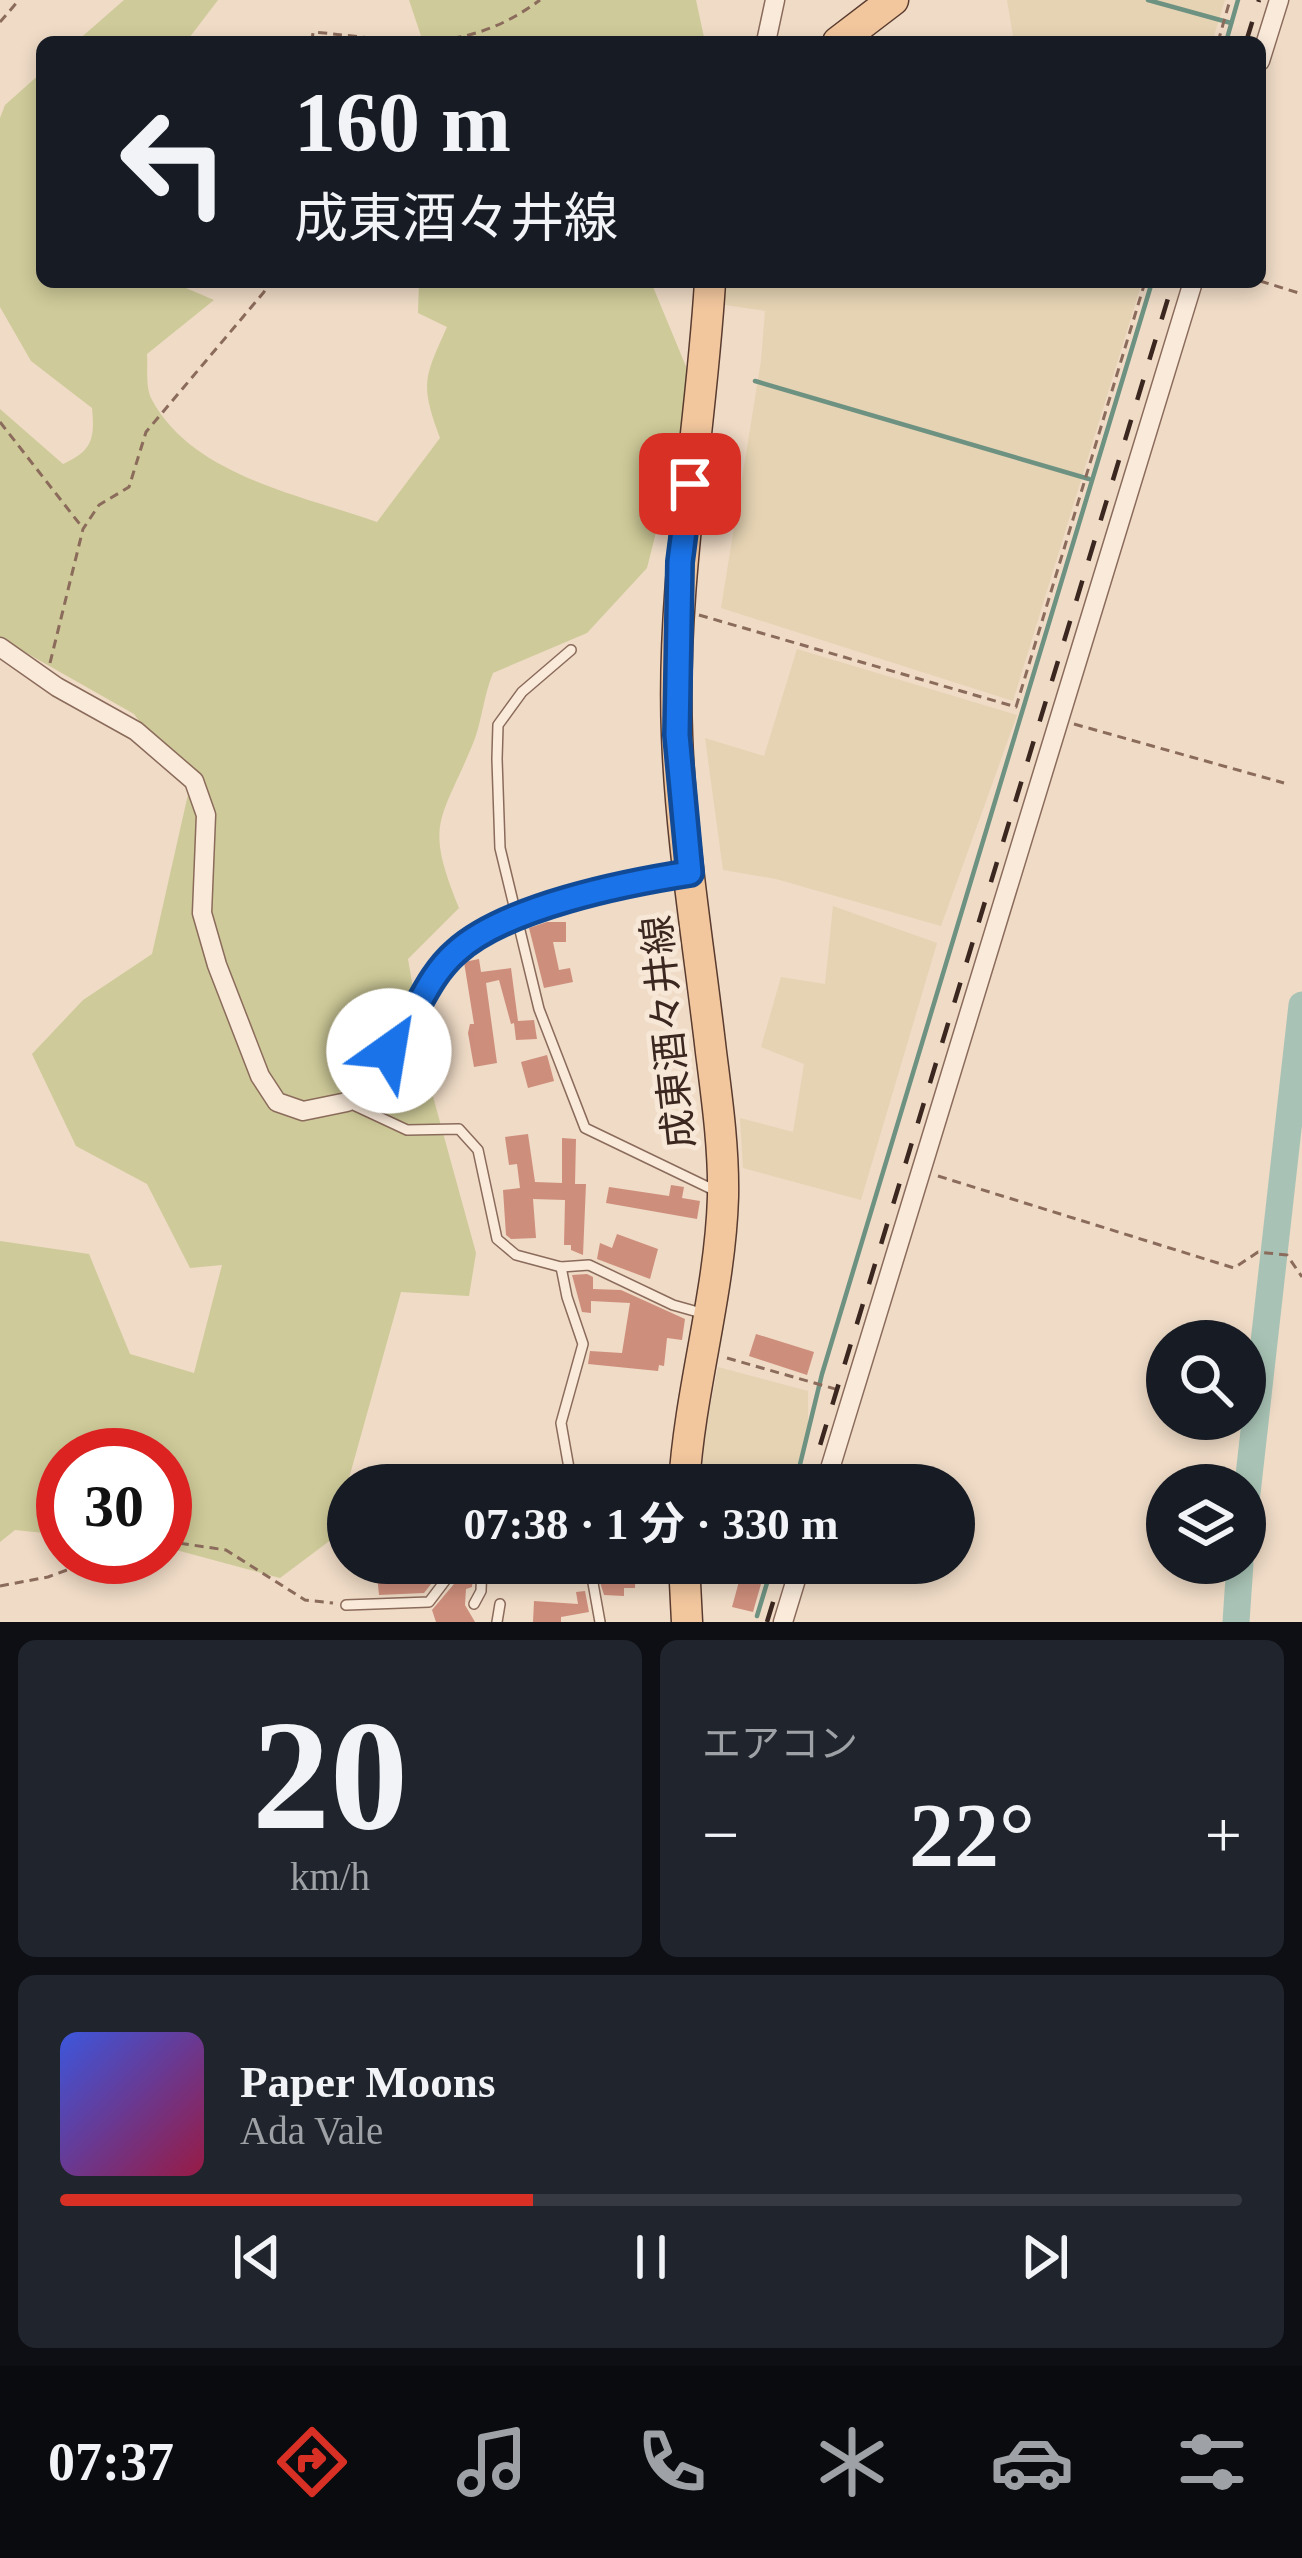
<!DOCTYPE html>
<html lang="ja">
<meta charset="utf-8">
<style>
body{margin:0;font-family:"Times New Roman","Noto Sans JP",serif;background:#20242c;color:#f1f3f6;height:100vh;display:flex;flex-direction:column;font-size:45px;white-space:nowrap}
*{box-sizing:border-box;margin:0}
p{font-size:39px;color:#9ea1a6}
.icon{flex:none;width:66px;height:66px;fill:none;stroke:currentColor;stroke-width:2;stroke-linecap:round;stroke-linejoin:round}
.map{position:relative;height:1622px;overflow:hidden}
.drawer{display:flex;flex-direction:column;gap:18px;padding:18px;background:#0d0f14;flex:1}
.drawer>*{flex:none}
.top-card{position:absolute;left:36px;top:36px;width:1230px;height:252px;border-radius:18px;box-shadow:0 6px 18px #0003;background:#171b24;color:#f1f3f6;overflow:hidden}
.buttons{position:absolute;left:1146px;top:1320px;display:grid;gap:24px}
.buttons a{display:grid;place-items:center;width:120px;height:120px;border-radius:50%;background:#171b24;box-shadow:0 6px 18px #0003;font-size:60px}
.speed{position:absolute;left:36px;top:1428px;display:flex;gap:24px;font-size:60px;font-weight:700;text-align:center}
.speed>*{display:grid;place-content:center;width:156px;height:156px;border-radius:50%;background:#171b24;box-shadow:0 6px 18px #0003;line-height:1}
.speed .limit{border:18px solid #d22;background:#fff;color:#111}
.pin{position:absolute;display:grid;place-items:center;width:102px;height:102px;color:#fff;margin:-51px;border-radius:24px;box-shadow:0 6px 18px #0006}
.me{position:absolute;width:132px;margin:-66px;rotate:32deg;stroke-linejoin:round;filter:drop-shadow(0 0 9px #0008)}
.turn{display:flex;align-items:center;gap:42px;height:252px;padding:0 60px;font-size:54px}
.turn .icon{width:156px;height:156px;stroke-width:2.5}
.turn b{display:block;font-size:84px;line-height:102px}
.big{font-size:90px;font-weight:700;line-height:1.1}
.drawer .card{flex:1;display:flex;flex-direction:column;justify-content:center;gap:18px;min-width:0;padding:0 42px;border-radius:18px;background:#20242c}
.drawer .dial{align-items:center;gap:0}
.dial b{font-size:156px;line-height:1}
.song{display:flex;align-items:center;gap:36px}
.cover{width:144px;height:144px;border-radius:18px;background:linear-gradient(135deg,hsl(230 70% 55%),hsl(340 70% 35%))}
.played{height:12px;border-radius:6px;background:linear-gradient(90deg,#d93025 40%,#363941 40%)}
.keys{display:flex;justify-content:space-around;direction:ltr}
.heat{display:flex;justify-content:space-between;align-items:center;font-size:66px;direction:ltr}
.drawer .tiles{flex:1;display:grid;gap:18px;grid-template-columns:1fr 1fr}
.card:last-child{grid-column:span 2}
.trip{position:absolute;left:327px;top:1464px;width:648px;height:120px;border-radius:60px;background:#171b24;box-shadow:0 6px 18px #0003;font-weight:700;line-height:120px;text-align:center}
.menu{display:flex;height:192px;justify-content:space-around;align-items:center;background:#090b0e;color:#9ea1a6}
.menu .icon{width:84px;height:84px}
.menu .on{color:#d93025}
.menu b{font-size:54px;color:#f1f3f6}
.map>svg:first-child{display:block}
.farmland{fill:#e5d3b3}
.green{fill:#ceca99}
.lines{fill:none;stroke-linecap:round;stroke-linejoin:round}
.stream{stroke:#6e9282;stroke-width:4.5}
.river{stroke:#a8c3b5;stroke-width:27}
.building{fill:#ce8e7c}
.service-casing{stroke:#8b6b5b;stroke-width:12}
.minor-casing{stroke:#8b6b5b;stroke-width:21}
.primary-casing{stroke:#593b2f;stroke-width:33}
.path{stroke:#8b6b5b;stroke-width:3;stroke-dasharray:9 6;stroke-linecap:butt}
.service{stroke:#f9eada;stroke-width:9}
.minor{stroke:#f9eada;stroke-width:18}
.primary{stroke:#f2c79e;stroke-width:30}
.rail{stroke:#3b271f;stroke-width:4.5;stroke-dasharray:21 21;stroke-linecap:butt}
.route-casing{stroke:#114b97;stroke-width:30}
.route{stroke:#1a73e8;stroke-width:21}
.labels{text-anchor:middle;dominant-baseline:central;stroke-width:10;stroke-linejoin:round;paint-order:stroke}
.street-label{font-size:39px;fill:#3b271f;stroke:#f6e7d6}
</style>
<div class="map">
<svg width="1302" height="1622" viewBox="0 0 1302 1622">
<rect width="100%" height="100%" fill="#efdbc6"/>
<!-- farmland -->
<g class="farmland">
<polygon points="1007,0 1225,0 1212,42 1014,42"/>
<polygon points="723,282 1142,282 1013,701 721,608 761,361 765,311 719,304"/>
<polygon points="797,649 1017,715 941,926 776,879 723,870 705,738 764,756"/>
<polygon points="833,906 937,943 861,1200 743,1168 740,1118 793,1132 804,1064 761,1047 781,977 825,984"/>
<polygon points="718,1367 808,1391 808,1427 792,1485 701,1485 704,1437"/>
</g>
<!-- green -->
<g class="green">
<polygon points="124,0 218,0 186,42 76,42"/>
<polygon points="409,0 696,0 705,42 423,42"/>
<path d="M42,72V282H172L214,300L147,354C148,368 145,388 152,400C193,476 301,495 377,522L440,438C420,384 424,378 447,327L418,313L419,282H651L687,369L682,429L647,568L587,633L493,673C483,697 482,723 472,746C439,824 425,824 459,908L408,959L429,1082L476,1253L469,1296L401,1292L332,1539L280,1578L165,1547V1455H63V1535L15,1530L0,1542V1241L89,1254L130,1354L194,1373L222,1265L190,1268L147,1184L76,1146L32,1054L83,1000L152,954L189,790L134,714L0,638V409L63,464C92,451 95,439 92,408L31,361L0,307V118L5,105Z"/>
</g>
<g class="lines">
<!-- stream -->
<g class="stream">
<polyline points="1148,0 1231,23"/>
<polyline points="1226,42 1238,0"/>
<polyline points="755,381 1089,479"/>
<polyline points="795,1485 822,1374 1152,282"/>
<polyline points="757,1616 773,1563"/>
</g>
<!-- river -->
<g class="river">
<polyline points="1245,1511 1302,1005"/>
<polyline points="1236,1622 1240,1563"/>
</g>
</g>
<!-- building -->
<g class="building">
<polygon points="547,922 566,922 566,942 553,942 559,970 570,968 573,982 544,988 529,928"/>
<polygon points="479,959 481,972 511,968 518,1021 534,1020 537,1039 516,1040 514,1023 511,1024 499,980 486,983 497,1063 474,1067 468,1033 470,1024 474,1024 464,962"/>
<polygon points="547,1055 554,1081 528,1088 521,1062"/>
<polygon points="528,1134 535,1182 562,1183 562,1138 576,1139 575,1184 586,1184 583,1255 571,1250 571,1245 564,1245 565,1200 533,1199 536,1238 511,1239 506,1235 503,1190 520,1188 517,1164 509,1165 505,1137"/>
<polygon points="671,1185 684,1187 682,1198 700,1201 697,1219 606,1203 609,1187 669,1196"/>
<polygon points="617,1234 658,1249 650,1279 597,1259 600,1243 612,1248"/>
<polygon points="587,1274 593,1277 593,1289 621,1290 685,1319 682,1340 667,1338 664,1366 659,1365 658,1371 588,1364 590,1351 622,1353 630,1303 591,1301 591,1313 582,1312 572,1275"/>
<polygon points="756,1334 814,1352 807,1375 749,1356"/>
<polygon points="396,1563 396,1575 429,1576 429,1569 442,1570 424,1593 379,1595 376,1565"/>
<polygon points="594,1563 636,1563 635,1588 624,1588 624,1596 604,1595"/>
<polygon points="744,1563 767,1563 753,1612 732,1607"/>
<polygon points="473,1576 472,1587 466,1589 465,1605 475,1622 436,1622 432,1610 459,1578"/>
<polygon points="585,1591 589,1612 561,1617 561,1622 533,1622 534,1601 578,1604 576,1592"/>
</g>
<g class="lines">
<!-- service casing -->
<g class="service-casing">
<g id="service">
<polyline points="571,650 522,692 498,725 497,759 500,848 539,1009 585,1128 718,1192"/>
<polyline points="347,1102 407,1130 459,1129 478,1150 497,1239 516,1255 561,1267 589,1265 673,1305 705,1314"/>
<polyline points="561,1267 567,1297 583,1344 561,1423 572,1485"/>
<polyline points="584,1563 593,1583 600,1622"/>
<polyline points="474,1604 481,1591 482,1563"/>
<polyline points="346,1605 429,1602 454,1569 482,1566"/>
<polyline points="497,1622 500,1604"/>
</g>
</g>
<!-- minor casing -->
<g class="minor-casing">
<g id="minor">
<polyline points="766,42 775,0"/>
<polyline points="1260,61 1279,0"/>
<polyline points="0,647 57,687 136,731 194,781 206,815 202,913 217,965 260,1076 277,1102 303,1111 347,1102 411,1025 430,982 455,952 476,936 518,917 630,882 690,873"/>
<polyline points="825,1485 1193,282"/>
<polyline points="482,1566 528,1563"/>
<polyline points="783,1622 801,1563"/>
</g>
</g>
<!-- primary casing -->
<g class="primary-casing">
<g id="primary">
<polyline points="838,42 893,0"/>
<path d="M684,1485C690,1388 720,1294 723,1197C724,1149 717,1099 711,1052C699,947 681,841 677,735C671,583 701,433 710,282"/>
<polyline points="684,1563 687,1622"/>
</g>
</g>
<!-- path -->
<g class="path">
<polyline points="0,22 19,0"/>
<path d="M312,42L313,32C403,40 463,57 540,0"/>
<polyline points="1218,42 1230,0"/>
<polyline points="1260,281 1302,294"/>
<polyline points="0,422 82,527"/>
<polyline points="699,615 1016,707 1145,282"/>
<polyline points="50,663 83,529 99,505 129,487 146,432 264,292 268,282"/>
<polyline points="1074,724 1284,783"/>
<polyline points="938,1176 1234,1268 1258,1252 1287,1255 1302,1277"/>
<polyline points="727,1358 839,1390"/>
<polyline points="165,1541 226,1550 305,1600 333,1603"/>
<polyline points="0,1586 48,1577 102,1557"/>
</g>
<!-- service -->
<use href="#service" class="service"/>
<!-- minor -->
<use href="#minor" class="minor"/>
<!-- primary -->
<use href="#primary" class="primary"/>
<!-- rail -->
<g class="rail">
<polyline points="1246,42 1259,0"/>
<polyline points="808,1485 1173,282"/>
<polyline points="767,1622 785,1563"/>
</g>
</g>
<g class="lines">
<!-- route casing -->
<g class="route-casing">
<path id="route" d="M389,1051C415,1020 425,979 456,952C505,907 625,883 690,873L677,735L680,562L690,484"/>
</g>
<!-- route -->
<use href="#route" class="route"/>
</g>
<g class="labels">
<!-- street labels -->
<g class="street-label">
<text transform="translate(668 1032) rotate(-96)">成東酒々井線</text>
</g>
</g>
</svg>
<div class="buttons">
<a><svg class="icon" aria-label="search" viewBox="0 0 24 24"><circle cx="10" cy="10" r="6"/><path d="M15 15l6 6"/></svg></a>
<a><svg class="icon" aria-label="layers" viewBox="0 0 24 24"><path d="M12 4l9 5-9 5-9-5zM3 14l9 5 9-5"/></svg></a>
</div>
<div class="speed"><div class="limit">30</div></div>
<div class="pin" style="left:690px;top:484px;background:#d93025"><svg class="icon" aria-label="arrive" viewBox="0 0 24 24"><path d="M6 21V4h12l-3 4 3 4H6"/></svg></div>
<svg class="me" style="left:389px;top:1051px" viewBox="-20 -20 40 40"><circle r="19" fill="#fff"/><path d="M0-13L10 11 0 6-10 11z" fill="#1a73e8"/></svg>
<div class="trip">07:38 · 1 分 · 330 m</div>
<div class="top-card">
<div class="turn"><svg class="icon" aria-label="left" viewBox="0 0 24 24"><path d="M17 20v-9H6M10 6l-5 5 5 5"/></svg><div><b>160 m</b>成東酒々井線</div></div>
</div>
</div>
<section class="drawer">
<div class="tiles">
<div class="card dial"><b>20</b><p>km/h</p></div>
<div class="card"><p>エアコン</p>
<div class="heat"><a>−</a><b class="big">22°</b><a>+</a></div>
</div>
<div class="card">
<div class="song"><i class="cover"></i><div><b>Paper Moons</b><p>Ada Vale</p></div></div>
<div class="played"></div>
<div class="keys"><svg class="icon" aria-label="previous" viewBox="0 0 24 24"><path d="M18 5L8 12l10 7zM5 5v14"/></svg><svg class="icon" aria-label="pause" viewBox="0 0 24 24"><path d="M8 5v14M16 5v14"/></svg><svg class="icon" aria-label="next" viewBox="0 0 24 24"><path d="M6 5l10 7-10 7zM19 5v14"/></svg></div>
</div>
</div>
</section>
<nav class="menu">
<b>07:37</b>
<svg class="icon on" aria-label="directions" viewBox="0 0 24 24"><path d="M12 3l9 9-9 9-9-9zM9 14v-3h6M13 9l2 2-2 2"/></svg>
<svg class="icon" aria-label="music" viewBox="0 0 24 24"><path d="M9 18V5l10-2v13"/><circle cx="6" cy="18" r="3"/><circle cx="16" cy="16" r="3"/></svg>
<svg class="icon" aria-label="phone" viewBox="0 0 24 24"><path d="M5 4h4l2 5-3 2q2 4 5 5l2-3 5 2v4C11 20 4 13 5 4z"/></svg>
<svg class="icon" aria-label="climate" viewBox="0 0 24 24"><path d="M12 3v18M4 7l16 10M4 17L20 7"/></svg>
<svg class="icon" aria-label="car" viewBox="0 0 24 24"><path d="M5 17H2v-5l4-1 3-4h7l3 4 3 1v5h-3M9 17h6M6 11h13"/><circle cx="7" cy="17" r="2"/><circle cx="17" cy="17" r="2"/></svg>
<svg class="icon" aria-label="filters" viewBox="0 0 24 24"><path d="M4 7h16M4 17h16"/><circle cx="9" cy="7" r="2"/><circle cx="15" cy="17" r="2"/></svg>
</nav>
